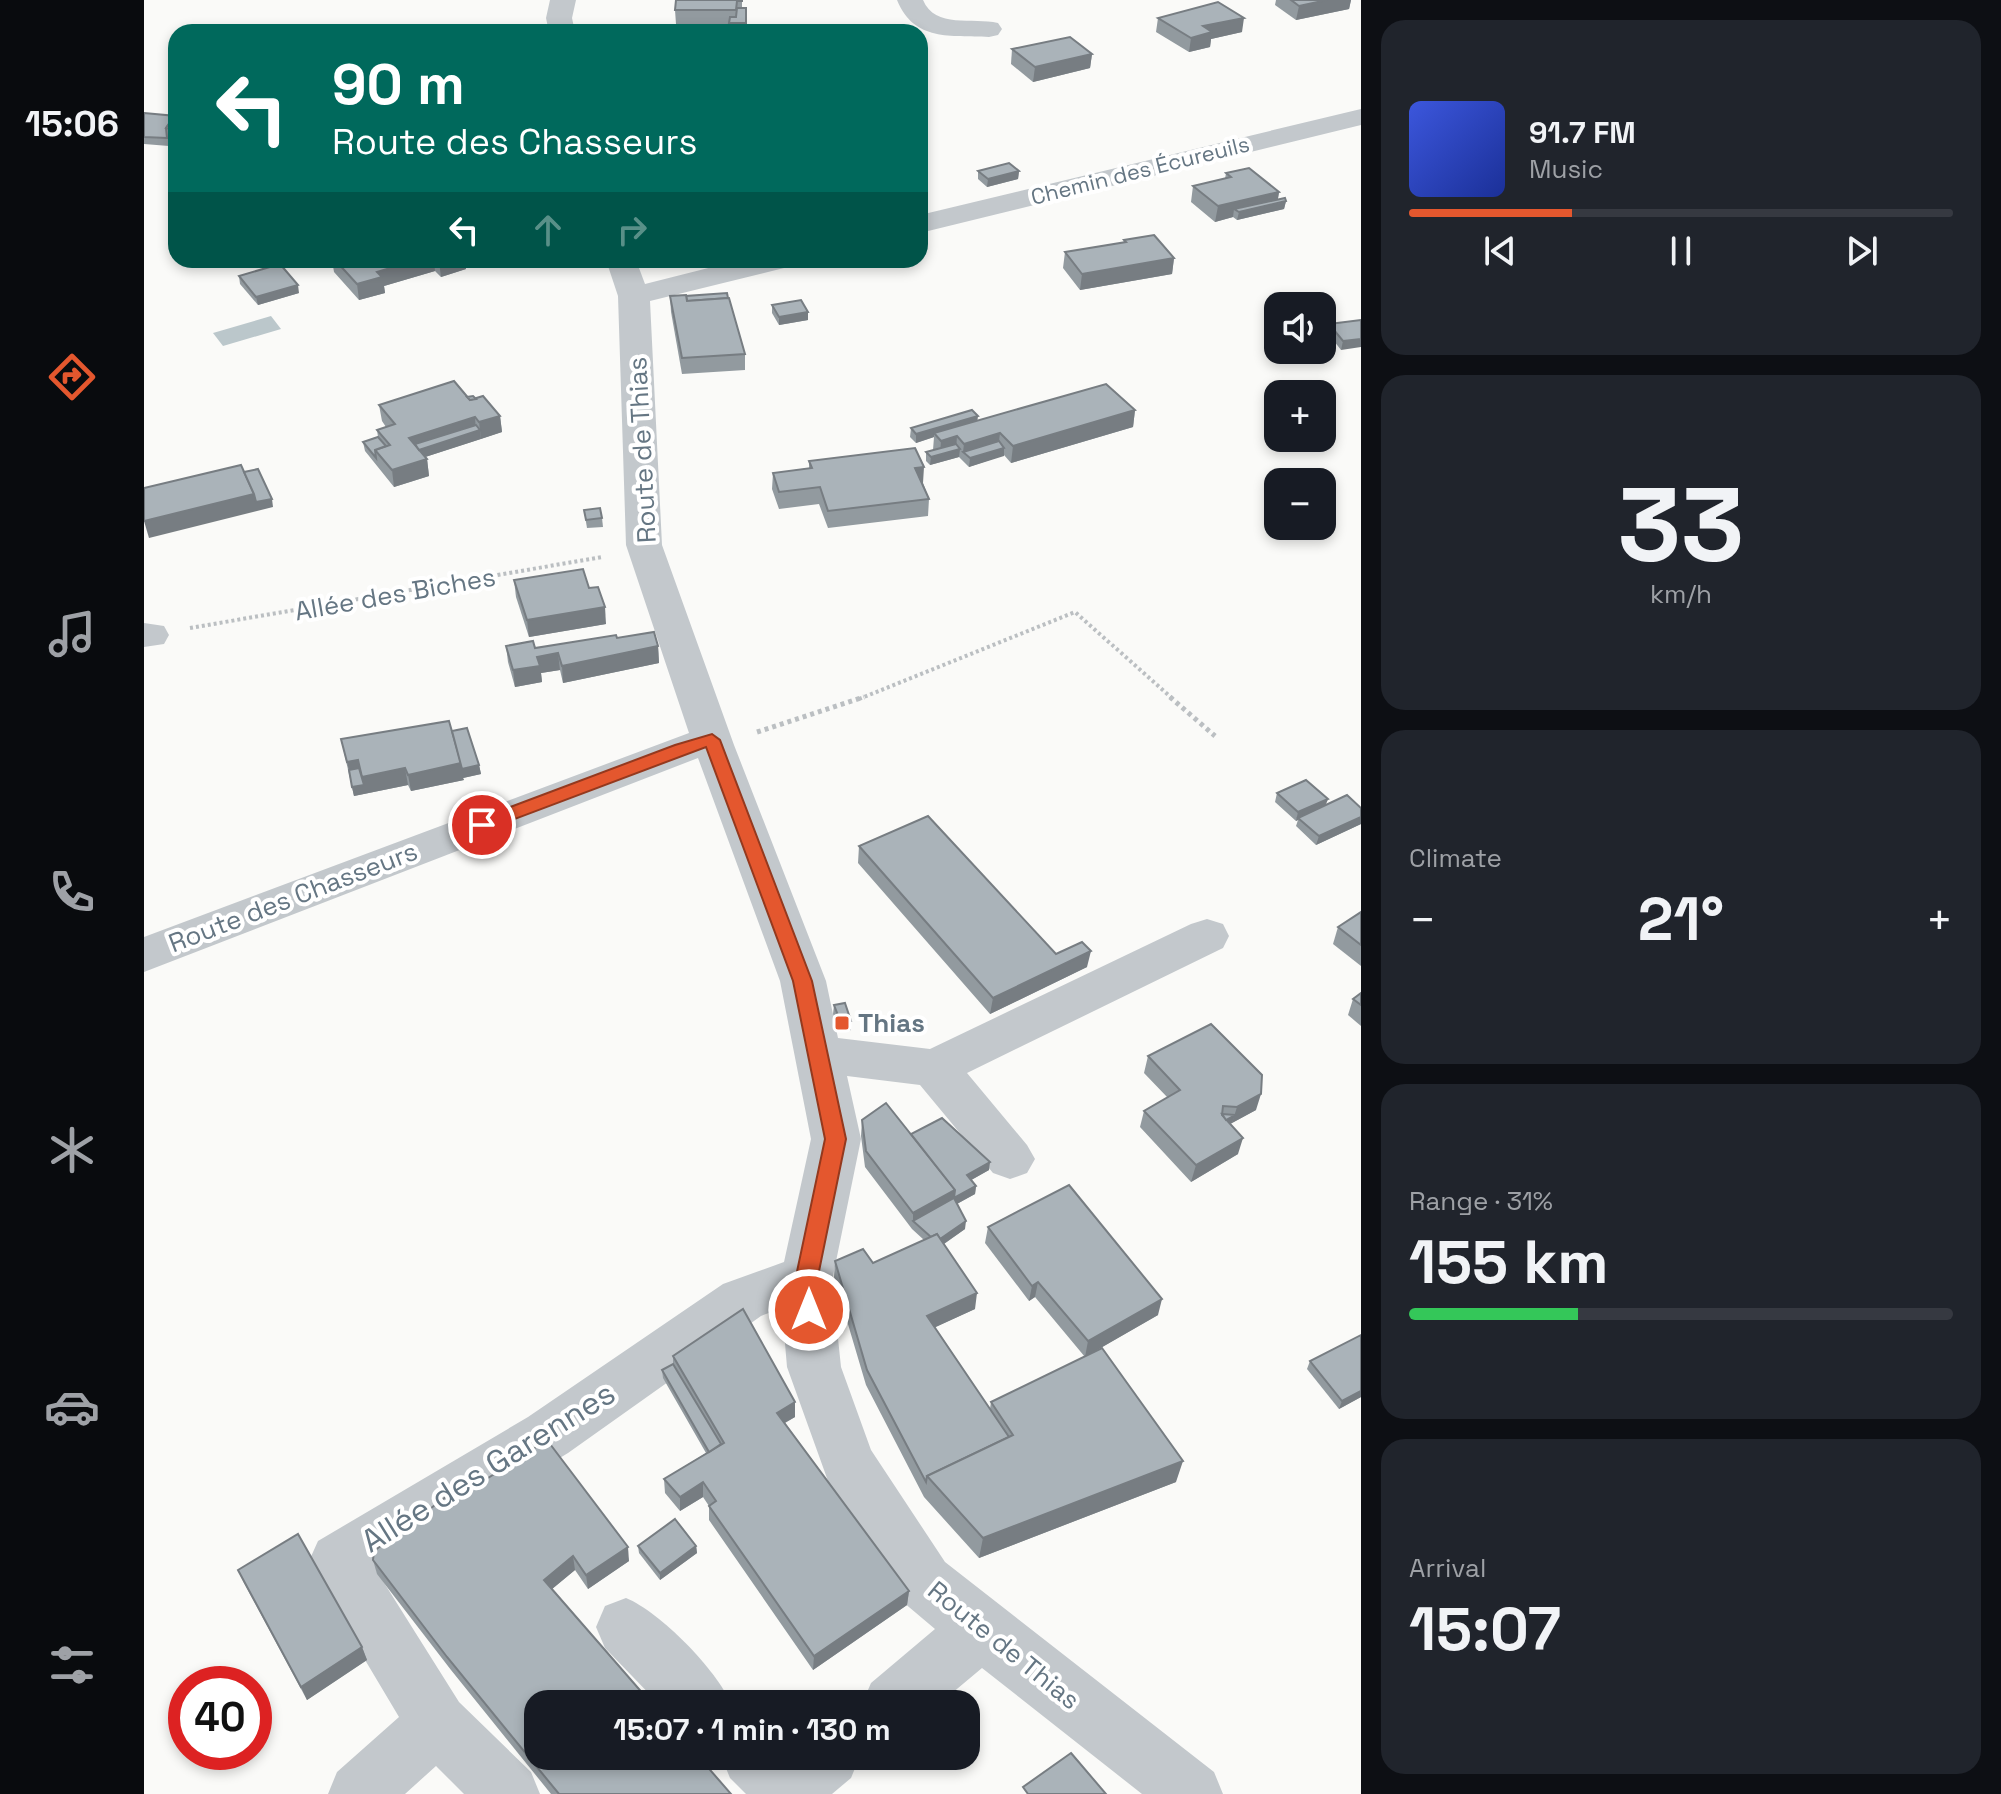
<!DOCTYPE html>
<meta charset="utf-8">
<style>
body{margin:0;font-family:"Space Grotesk",sans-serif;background:#20242c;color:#f1f3f6;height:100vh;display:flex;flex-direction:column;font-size:30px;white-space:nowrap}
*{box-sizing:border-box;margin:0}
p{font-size:26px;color:#9ea1a6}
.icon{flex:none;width:44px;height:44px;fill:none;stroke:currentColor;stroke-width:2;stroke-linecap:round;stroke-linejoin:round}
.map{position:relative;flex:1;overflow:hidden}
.side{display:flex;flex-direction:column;gap:20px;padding:20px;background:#0d0f14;width:640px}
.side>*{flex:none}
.banner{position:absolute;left:24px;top:24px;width:760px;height:244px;border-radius:24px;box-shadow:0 4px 12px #0003;background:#00695c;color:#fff;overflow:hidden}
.buttons{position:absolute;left:1120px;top:292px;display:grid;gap:16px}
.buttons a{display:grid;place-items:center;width:72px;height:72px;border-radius:16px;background:#171b24;box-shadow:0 4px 12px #0003;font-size:40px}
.speed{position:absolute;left:24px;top:1666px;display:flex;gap:16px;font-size:40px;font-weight:700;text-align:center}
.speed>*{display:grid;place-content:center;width:104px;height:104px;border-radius:50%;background:#171b24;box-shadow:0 4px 12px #0003;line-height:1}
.speed .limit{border:12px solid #d22;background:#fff;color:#111}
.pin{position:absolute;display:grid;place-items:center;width:68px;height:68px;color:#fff;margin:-34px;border:4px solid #fff;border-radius:50%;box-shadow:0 2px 8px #0007}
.me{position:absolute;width:88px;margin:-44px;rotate:0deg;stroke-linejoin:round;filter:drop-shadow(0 0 6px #0008)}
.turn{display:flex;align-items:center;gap:28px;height:168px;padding:0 32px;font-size:36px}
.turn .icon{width:104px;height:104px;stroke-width:2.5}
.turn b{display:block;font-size:56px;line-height:68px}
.lanes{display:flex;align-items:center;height:76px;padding:0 32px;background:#0003;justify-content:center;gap:40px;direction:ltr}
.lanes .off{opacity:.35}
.big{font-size:60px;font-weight:800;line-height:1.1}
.side .widget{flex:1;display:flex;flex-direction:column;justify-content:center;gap:12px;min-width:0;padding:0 28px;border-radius:24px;background:#20242c}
.side .dial{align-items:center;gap:0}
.dial b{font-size:104px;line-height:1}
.song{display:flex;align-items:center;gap:24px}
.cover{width:96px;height:96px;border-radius:12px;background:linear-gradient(135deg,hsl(230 70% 55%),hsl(230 70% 35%))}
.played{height:8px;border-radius:4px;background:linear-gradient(90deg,#e4572e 30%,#363941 30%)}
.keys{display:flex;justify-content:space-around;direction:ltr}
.heat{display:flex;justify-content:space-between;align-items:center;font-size:44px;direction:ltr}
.charge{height:12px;border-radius:6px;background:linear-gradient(90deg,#34c759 31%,#363941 0)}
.trip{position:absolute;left:380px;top:1690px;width:456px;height:80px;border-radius:24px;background:#171b24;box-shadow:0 4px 12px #0003;font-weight:800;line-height:80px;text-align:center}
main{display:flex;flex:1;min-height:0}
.tab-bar{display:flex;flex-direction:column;width:144px;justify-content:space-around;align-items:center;background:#090b0e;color:#9ea1a6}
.tab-bar .icon{width:56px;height:56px}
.tab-bar .selected{color:#e4572e}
.tab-bar b{font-size:36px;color:#f1f3f6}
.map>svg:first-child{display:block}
.water{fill:#bbc7cb}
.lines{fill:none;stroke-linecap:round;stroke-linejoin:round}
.path-far1{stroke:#bbbfc2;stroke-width:4;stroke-dasharray:3 3;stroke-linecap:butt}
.path{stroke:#bbbfc2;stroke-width:5;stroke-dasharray:4 4;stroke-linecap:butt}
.minor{fill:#c3c8cc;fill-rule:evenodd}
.wall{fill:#929a9f}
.shaded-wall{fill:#777d82}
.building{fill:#aab3b9;stroke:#777d82;stroke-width:2}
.route{fill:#e4572e;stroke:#94391e;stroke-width:2}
.poi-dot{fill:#e4572e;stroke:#fff;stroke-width:3}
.labels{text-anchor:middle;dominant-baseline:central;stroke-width:8;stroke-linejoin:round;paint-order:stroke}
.far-street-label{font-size:22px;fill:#657683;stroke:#fff}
.street-label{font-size:26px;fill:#657683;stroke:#fff}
.poi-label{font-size:26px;font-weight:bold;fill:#657683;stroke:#fff;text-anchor:start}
.near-street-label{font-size:32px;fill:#657683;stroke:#fff}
</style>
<main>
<nav class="tab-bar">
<b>15:06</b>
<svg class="icon selected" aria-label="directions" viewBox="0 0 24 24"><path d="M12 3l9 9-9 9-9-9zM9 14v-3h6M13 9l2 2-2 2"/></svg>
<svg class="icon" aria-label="music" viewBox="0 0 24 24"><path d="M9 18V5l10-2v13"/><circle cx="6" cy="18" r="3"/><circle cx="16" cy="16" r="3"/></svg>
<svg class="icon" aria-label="phone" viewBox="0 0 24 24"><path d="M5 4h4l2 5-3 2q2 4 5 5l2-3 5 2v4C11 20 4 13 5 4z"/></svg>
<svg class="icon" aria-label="climate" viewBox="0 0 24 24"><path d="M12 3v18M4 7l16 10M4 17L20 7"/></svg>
<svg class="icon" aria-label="car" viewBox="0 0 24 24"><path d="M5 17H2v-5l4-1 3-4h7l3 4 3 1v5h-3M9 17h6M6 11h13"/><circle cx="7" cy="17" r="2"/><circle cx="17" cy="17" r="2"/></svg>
<svg class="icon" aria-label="filters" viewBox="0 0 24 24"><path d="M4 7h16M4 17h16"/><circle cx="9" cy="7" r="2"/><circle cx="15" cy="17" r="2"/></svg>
</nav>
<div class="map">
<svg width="1217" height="1794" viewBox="0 0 1217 1794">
<rect width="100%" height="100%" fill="#fafaf8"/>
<!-- water -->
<polygon class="water" points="127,316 137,329 79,346 69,333"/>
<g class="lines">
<!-- path-far1 -->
<g class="path-far1">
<polyline points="46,628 458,557"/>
<polyline points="715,699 931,612 1029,699"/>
</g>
<!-- path -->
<g class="path">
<polyline points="1026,697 1071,736"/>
<polyline points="613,732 720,697"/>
</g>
<!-- minor -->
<g class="minor">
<polygon points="406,0 432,0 428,18 431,32 405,32 402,18"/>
<path d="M753,0H779C791,29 829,17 854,23L858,29L854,35L845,37C807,35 770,42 753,0Z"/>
<polygon points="1217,109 1217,125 776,233 776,215"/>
<polygon points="462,260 492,260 501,284 596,260 648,260 644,267 506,301 518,545 590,745 682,981 694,1038 786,1049 1047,924 1063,919 1079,924 1085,936 1079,948 823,1073 883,1145 891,1159 883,1173 866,1179 849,1173 776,1085 703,1076 717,1139 688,1281 697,1367 727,1450 801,1562 1070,1772 1079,1794 998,1794 838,1668 795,1704 718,1704 727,1683 791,1629 759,1602 684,1481 643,1367 638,1308 617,1316 424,1453 232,1570 315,1702 387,1772 396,1794 320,1794 292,1766 261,1794 184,1794 193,1772 255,1717 174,1581 165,1561 174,1541 384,1417 579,1284 640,1262 667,1139 636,981 554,758 0,972 0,937 545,733 482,545 474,296"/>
<polygon points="0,623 20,626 25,635 20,644 0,647"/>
<path d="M482,1598C516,1612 573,1670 587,1704H515L461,1648L452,1627L461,1606Z"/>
<polygon points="577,1756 716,1756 707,1778 688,1794 602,1794 586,1778"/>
</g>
</g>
<!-- wall -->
<g class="wall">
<polygon points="598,0 598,8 602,8 602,30 585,30 585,24 532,24 531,10"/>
<polygon points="1132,0 1207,0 1205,9 1152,20 1131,5"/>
<polygon points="1014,18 1098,32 1067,39 1066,47 1045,52 1012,32"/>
<polygon points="868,49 948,54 946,68 889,82 867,64"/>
<polygon points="0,113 32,116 32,144 27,143 25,146 0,144"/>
<polygon points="834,171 875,171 874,179 843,187 834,179"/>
<polygon points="1082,173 1135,192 1134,199 1142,201 1140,209 1093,220 1089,217 1071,222 1047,202 1049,186 1081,179"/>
<polygon points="980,240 1030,258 1028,274 936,290 919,268 921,252 979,243"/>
<polygon points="188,260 320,260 322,269 297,277 291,271 240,286 241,293 215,300 190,272"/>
<polygon points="95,276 155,293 114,305 96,284"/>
<polygon points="526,296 542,296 601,354 601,370 538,374 527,312"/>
<polygon points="628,305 664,312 664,320 635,325 628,313"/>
<polygon points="1217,320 1197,350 1183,332 1185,324"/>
<polygon points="323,397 332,399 356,416 358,432 281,457 283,459 285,476 250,487 221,451 219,442 234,437 233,430 242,427 238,421 235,405"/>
<polygon points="991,410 989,427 867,463 860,455 825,467 815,457 786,465 782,461 782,452 789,450 790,437 772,443 766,437 767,428 833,421"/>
<polygon points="665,461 779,483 785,499 784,516 684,528 675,504 635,509 628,489 629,473 665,468"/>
<polygon points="440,510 458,518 459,527 443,528"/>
<polygon points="370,580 445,588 462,624 385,637 372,597"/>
<polygon points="473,638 514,646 515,663 419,683 416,670 397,673 398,682 371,687 364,662 362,646 391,648"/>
<polygon points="308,731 335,765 337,774 319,778 320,780 267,791 264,785 210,796 197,739"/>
<polygon points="1133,793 1182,805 1217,808 1217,824 1172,845 1152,826 1154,820 1152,821 1131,802"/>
<polygon points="715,846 912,954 943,967 846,1014 714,863"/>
<polygon points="1217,912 1217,966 1189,944 1194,927"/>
<polygon points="1217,993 1217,1026 1204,1015 1209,999"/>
<polygon points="690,1005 707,1030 696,1032 689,1014"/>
<polygon points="1004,1056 1112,1110 1086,1124 1094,1154 1047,1182 996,1127 1000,1111 1024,1098 1000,1073"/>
<polygon points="718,1120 767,1134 845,1170 827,1180 832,1186 831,1194 813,1204 821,1229 800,1244 831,1309 791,1327 846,1409 847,1402 941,1357 891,1297 885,1301 841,1243 844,1227 1014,1315 944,1355 1032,1482 835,1558 780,1497 722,1385 690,1277 691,1261 729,1263 780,1240 768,1229 721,1167 717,1136"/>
<polygon points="529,1356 651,1417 641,1423 765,1591 763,1605 669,1670 565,1520 565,1506 559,1497 536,1511 521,1493 520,1479 562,1453 519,1378 518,1370 529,1364"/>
<polygon points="1166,1361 1217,1397 1195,1409 1163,1369"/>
<polygon points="313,1498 485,1561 444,1589 431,1570 408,1589 587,1794 407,1794 307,1670 233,1574 229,1560"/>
<polygon points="494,1546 552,1546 553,1553 516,1580 495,1553"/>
<polygon points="94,1570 218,1647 223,1660 163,1700 100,1583"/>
</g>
<!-- shaded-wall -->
<g class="shaded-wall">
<polygon points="1183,0 1207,0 1205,9 1152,20 1155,6"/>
<polygon points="1100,18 1098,32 1067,39 1066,47 1045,52 1047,38 1059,26"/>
<polygon points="948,54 946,68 889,82 891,67"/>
<polygon points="875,171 874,179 843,187 844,179"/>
<polygon points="1135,192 1133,204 1142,201 1140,209 1093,220 1095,212 1090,209 1089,217 1071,222 1074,206"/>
<polygon points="1030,258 1028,274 936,290 938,274"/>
<polygon points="273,260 290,260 291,271 240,286 241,293 215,300 213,284 233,272"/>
<polygon points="298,260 320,260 322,269 297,277 295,261"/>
<polygon points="154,285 155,293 114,305 112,297"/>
<polygon points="664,312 664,320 635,325 635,317"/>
<polygon points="1217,339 1217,347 1197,350 1199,341"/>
<polygon points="991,410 989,427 867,463 869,446"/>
<polygon points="356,416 358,432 337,439 335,422"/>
<polygon points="834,416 833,424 790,433 790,437 772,443 772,434"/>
<polygon points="331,417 332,431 336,430 337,439 272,460 265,438"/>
<polygon points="856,433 854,449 860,448 860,456 825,467 826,458 819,452 820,444"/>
<polygon points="813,436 812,450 816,449 815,457 786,465 787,457 796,454 797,441"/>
<polygon points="283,459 285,476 250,487 248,470"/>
<polygon points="780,467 779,483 770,484 771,468"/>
<polygon points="110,494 128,499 129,507 5,538 0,521"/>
<polygon points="461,607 462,624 385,637 383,620"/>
<polygon points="514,646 515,663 419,683 418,666"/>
<polygon points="414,653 416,670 397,673 398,682 371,687 369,670 393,657"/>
<polygon points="214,760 217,777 207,779 203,762"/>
<polygon points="317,763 335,765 337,774 319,778 320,780 267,791 264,775"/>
<polygon points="261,768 264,785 210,796 208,787 220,785 218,777"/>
<polygon points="1184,799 1181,807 1154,818 1154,820 1152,821 1154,812"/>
<polygon points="1217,817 1217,824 1172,845 1175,836"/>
<polygon points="947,951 943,967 846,1014 849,998"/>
<polygon points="707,1021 707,1030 696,1032 697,1023"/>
<polygon points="1117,1094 1112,1110 1088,1123 1093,1107"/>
<polygon points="1091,1115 1088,1123 1073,1131 1076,1123"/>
<polygon points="1099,1138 1094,1154 1047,1182 1052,1165"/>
<polygon points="846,1162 845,1170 822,1183 823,1175"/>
<polygon points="832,1186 831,1194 774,1225 769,1221 769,1213 811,1190"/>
<polygon points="822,1221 821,1229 791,1250 792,1242"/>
<polygon points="894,1282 891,1297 885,1301 888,1286"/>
<polygon points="833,1293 831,1309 781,1332 783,1316"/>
<polygon points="1018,1299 1014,1315 941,1357 944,1341"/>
<polygon points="1217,1391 1217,1397 1195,1409 1198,1401"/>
<polygon points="651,1402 651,1417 633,1427 633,1413"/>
<polygon points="1039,1461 1032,1482 835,1558 839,1538"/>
<polygon points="559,1482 559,1497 536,1511 536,1497"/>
<polygon points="552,1546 553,1553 516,1580 516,1573"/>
<polygon points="484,1547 485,1561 444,1589 442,1575"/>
<polygon points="429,1556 431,1570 402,1594 400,1580"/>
<polygon points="765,1591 763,1605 669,1670 670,1656"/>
<polygon points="218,1647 223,1660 163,1700 157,1687"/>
</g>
<!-- building -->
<g class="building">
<polygon points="532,0 598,0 598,1 593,1 592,10 531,10"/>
<polygon points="1147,0 1183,0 1155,6"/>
<polygon points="1074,2 1100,18 1059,26 1068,32 1047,38 1014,18"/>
<polygon points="593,8 602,8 602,23 585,23 586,17 592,17"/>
<polygon points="926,37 948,54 891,67 868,49"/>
<polygon points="0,113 32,116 32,118 29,118 22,128 23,138 0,137"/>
<polygon points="29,118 32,118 32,130 22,128"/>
<polygon points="865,163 875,171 844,179 834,171"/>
<polygon points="1105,168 1135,192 1074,206 1049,186 1087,177 1082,173"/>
<polygon points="1141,198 1142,201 1095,212 1090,209"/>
<polygon points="1010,235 1030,258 938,274 921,252 982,242 980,240"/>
<polygon points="191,260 273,260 233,272 238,277 213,284"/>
<polygon points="136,264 154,285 112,297 95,276"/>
<polygon points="583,293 584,298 543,301 542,296"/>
<polygon points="542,295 543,301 585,298 601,354 538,358 526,296"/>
<polygon points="657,300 664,312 635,317 628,305"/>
<polygon points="1217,320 1217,339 1199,341 1185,324"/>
<polygon points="310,381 326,400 339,396 356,416 335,422 331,417 265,438 283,459 248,470 231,450 246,445 233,430 251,424 235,405"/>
<polygon points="962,384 991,410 869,446 856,433 820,444 813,436 797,441 790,433"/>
<polygon points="329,396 332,399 326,400 323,397"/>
<polygon points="828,410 834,416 772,434 767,428"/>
<polygon points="332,425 336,430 275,450 271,444"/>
<polygon points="234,437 242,446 231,450 232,458 219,442"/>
<polygon points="855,441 860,448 826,458 819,452"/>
<polygon points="812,444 816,449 787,457 782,452"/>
<polygon points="771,448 780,467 771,468 785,499 684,511 676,487 635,492 629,473 668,468 665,461"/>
<polygon points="97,465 110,494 0,521 0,488"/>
<polygon points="114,469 128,499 112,502 110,494 100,472"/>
<polygon points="456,508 458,518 442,520 440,510"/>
<polygon points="439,569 445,588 454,587 461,607 383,620 370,580"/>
<polygon points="510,632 514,646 418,666 414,653 393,657 396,666 369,670 362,646 389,641 391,648 472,635 473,638"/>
<polygon points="305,721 317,763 264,775 261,768 218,777 214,760 203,762 197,739"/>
<polygon points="323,728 335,765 318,769 308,731"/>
<polygon points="215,768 220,785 208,787 205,770"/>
<polygon points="1162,780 1184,799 1154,812 1133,793"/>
<polygon points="1203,795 1217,808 1217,817 1175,836 1154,818"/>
<polygon points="784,816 912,954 938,942 947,951 849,998 715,846"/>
<polygon points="1217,912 1217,945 1194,927"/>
<polygon points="1217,993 1217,1005 1209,999"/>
<polygon points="701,1003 707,1021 697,1023 690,1005"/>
<polygon points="1067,1024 1118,1075 1117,1094 1093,1107 1079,1106 1078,1115 1099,1138 1052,1165 1000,1111 1036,1090 1004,1056"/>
<polygon points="742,1103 811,1190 769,1213 722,1151 718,1120"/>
<polygon points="1078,1114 1091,1115 1082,1120"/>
<polygon points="798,1118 846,1162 823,1175 832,1186 810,1198 811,1190 767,1134"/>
<polygon points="925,1185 1018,1299 944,1341 894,1282 888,1286 844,1227"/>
<polygon points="810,1198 822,1221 796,1239 793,1234 787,1237 769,1221"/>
<polygon points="793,1234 833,1293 783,1316 865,1437 783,1476 782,1482 723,1370 691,1261 719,1249 729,1263"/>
<polygon points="599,1309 651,1402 633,1413 765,1591 670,1656 565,1506 572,1501 559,1482 536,1497 520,1479 580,1443 529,1356"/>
<polygon points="1217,1335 1217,1391 1198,1401 1166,1361"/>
<polygon points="958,1348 1039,1461 839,1538 783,1476 869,1435 847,1402"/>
<polygon points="529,1364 577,1444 565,1452 518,1370"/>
<polygon points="403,1440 484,1547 442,1575 429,1556 400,1580 508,1704 394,1704 394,1756 554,1756 587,1794 415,1794 303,1657 229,1560 230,1551 303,1496 313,1498"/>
<polygon points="531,1519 552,1546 516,1573 494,1546"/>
<polygon points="154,1534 218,1647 157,1687 94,1570"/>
<polygon points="927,1753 962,1794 884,1794 879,1787"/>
</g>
<!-- route -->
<polygon class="route" points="568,734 576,740 668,981 702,1139 673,1281 675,1310 672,1316 665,1319 657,1316 651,1281 681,1139 649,981 562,747 344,829 332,829 329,825 332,820 531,745"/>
<!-- markers -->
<rect class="poi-dot" x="690" y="1015" width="16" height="16" rx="4"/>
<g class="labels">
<!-- far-street labels -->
<g class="far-street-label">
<text transform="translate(996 170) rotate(-14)">Chemin des Écureuils</text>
</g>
<!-- street labels -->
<g class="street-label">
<text transform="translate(498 450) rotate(-93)">Route de Thias</text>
<text transform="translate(251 594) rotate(-10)">Allée des Biches</text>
<text transform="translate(149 897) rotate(-21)">Route des Chasseurs</text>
<text transform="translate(860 1645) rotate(39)">Route de Thias</text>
</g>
<!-- poi labels -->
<g class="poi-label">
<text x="714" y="1023">Thias</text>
</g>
<!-- near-street labels -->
<g class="near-street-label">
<text transform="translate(344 1467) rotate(-32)">Allée des Garennes</text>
</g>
</g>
</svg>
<div class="buttons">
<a><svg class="icon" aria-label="sound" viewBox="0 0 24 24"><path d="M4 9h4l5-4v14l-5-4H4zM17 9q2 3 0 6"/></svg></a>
<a>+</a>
<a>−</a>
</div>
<div class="speed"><div class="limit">40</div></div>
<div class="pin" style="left:338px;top:825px;background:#d93025"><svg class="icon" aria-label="arrive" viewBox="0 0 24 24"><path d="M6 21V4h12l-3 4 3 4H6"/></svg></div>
<svg class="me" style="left:665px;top:1310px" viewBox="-20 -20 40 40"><circle r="17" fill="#e4572e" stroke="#fff" stroke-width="3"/><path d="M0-11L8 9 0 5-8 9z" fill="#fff"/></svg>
<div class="trip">15:07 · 1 min · 130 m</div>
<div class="banner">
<div class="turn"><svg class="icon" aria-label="left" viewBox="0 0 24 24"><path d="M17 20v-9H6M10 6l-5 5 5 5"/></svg><div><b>90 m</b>Route des Chasseurs</div></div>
<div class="lanes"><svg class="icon" aria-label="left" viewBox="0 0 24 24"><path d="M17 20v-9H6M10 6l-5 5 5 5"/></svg><svg class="icon off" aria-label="ahead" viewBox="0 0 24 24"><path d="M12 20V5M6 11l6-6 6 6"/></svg><svg class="icon off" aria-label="right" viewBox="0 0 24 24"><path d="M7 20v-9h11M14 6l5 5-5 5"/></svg></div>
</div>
</div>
<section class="side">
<div class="widget">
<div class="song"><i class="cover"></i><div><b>91.7 FM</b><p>Music</p></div></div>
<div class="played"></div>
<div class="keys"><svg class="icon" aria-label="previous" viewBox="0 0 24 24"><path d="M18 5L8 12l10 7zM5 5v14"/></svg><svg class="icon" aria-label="pause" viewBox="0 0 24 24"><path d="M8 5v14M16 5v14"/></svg><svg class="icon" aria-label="next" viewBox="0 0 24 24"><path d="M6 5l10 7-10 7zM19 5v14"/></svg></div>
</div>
<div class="widget dial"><b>33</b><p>km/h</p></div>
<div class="widget"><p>Climate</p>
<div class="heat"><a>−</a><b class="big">21°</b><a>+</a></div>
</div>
<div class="widget"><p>Range · 31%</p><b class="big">155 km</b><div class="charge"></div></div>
<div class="widget"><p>Arrival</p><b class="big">15:07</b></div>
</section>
</main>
